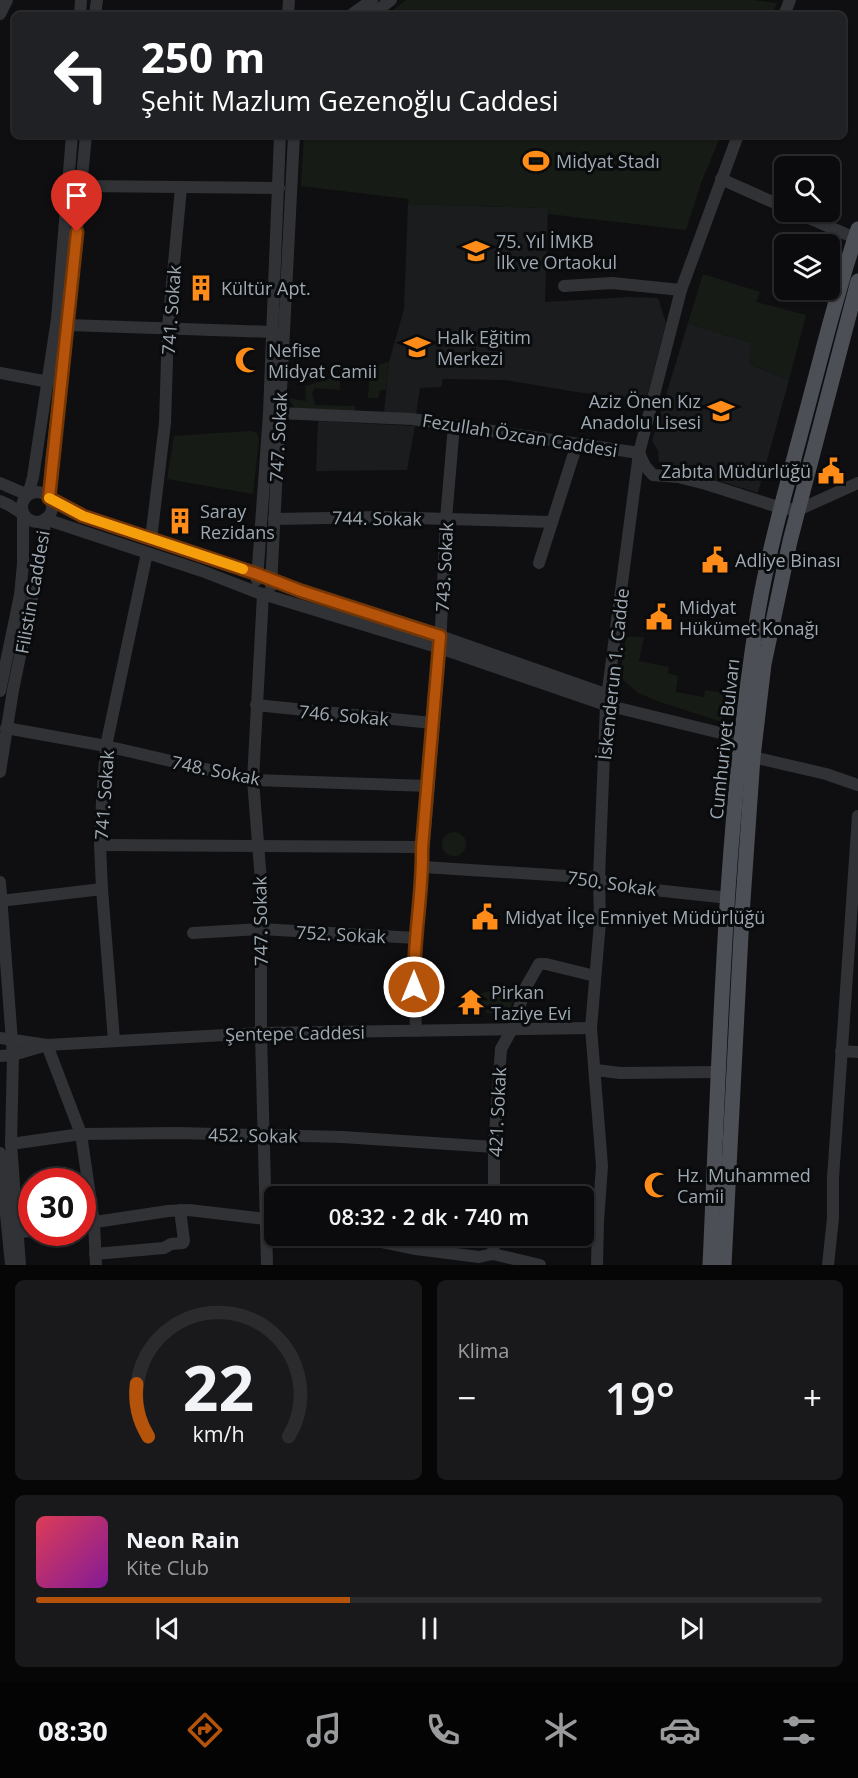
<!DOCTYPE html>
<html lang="tr">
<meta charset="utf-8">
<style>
body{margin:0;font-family:"Open Sans",sans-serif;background:#19191b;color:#f1f3f6;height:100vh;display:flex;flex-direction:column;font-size:22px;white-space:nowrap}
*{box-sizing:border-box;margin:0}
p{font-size:20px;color:#9a9b9d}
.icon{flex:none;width:33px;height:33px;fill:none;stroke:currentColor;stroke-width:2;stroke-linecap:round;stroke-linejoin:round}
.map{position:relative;height:1265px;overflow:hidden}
.sheet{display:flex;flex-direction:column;gap:15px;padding:15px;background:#060607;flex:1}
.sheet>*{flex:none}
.top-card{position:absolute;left:12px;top:12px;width:834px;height:126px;border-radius:9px;box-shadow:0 2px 4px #0004,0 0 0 2px #2b2b2e;background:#202124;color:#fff;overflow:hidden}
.controls{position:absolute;left:774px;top:156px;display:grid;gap:12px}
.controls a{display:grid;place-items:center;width:66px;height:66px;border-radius:9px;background:#0b0b0d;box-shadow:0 2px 4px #0004,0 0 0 2px #2b2b2e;font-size:30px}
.speed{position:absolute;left:18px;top:1168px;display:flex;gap:12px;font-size:30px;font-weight:700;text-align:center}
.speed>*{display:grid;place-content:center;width:78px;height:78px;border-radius:50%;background:#0b0b0d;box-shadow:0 2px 4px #0004,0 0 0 2px #2b2b2e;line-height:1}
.speed .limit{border:9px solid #d22;background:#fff;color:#111}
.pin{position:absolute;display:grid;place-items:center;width:51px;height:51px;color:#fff;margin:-62px -26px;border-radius:50% 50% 50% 0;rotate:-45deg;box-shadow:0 0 6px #0007}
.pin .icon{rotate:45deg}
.me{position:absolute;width:66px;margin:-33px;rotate:0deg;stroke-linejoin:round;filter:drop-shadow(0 0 4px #0008)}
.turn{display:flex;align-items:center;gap:21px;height:126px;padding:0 30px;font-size:27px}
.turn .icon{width:78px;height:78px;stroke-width:2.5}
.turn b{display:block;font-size:42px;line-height:51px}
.big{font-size:45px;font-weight:600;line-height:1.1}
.sheet .tile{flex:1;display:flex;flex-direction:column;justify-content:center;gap:9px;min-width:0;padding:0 21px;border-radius:9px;background:#19191b}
.sheet .dial{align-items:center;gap:0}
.dial svg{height:156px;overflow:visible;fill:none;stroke:#2b2b2e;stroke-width:7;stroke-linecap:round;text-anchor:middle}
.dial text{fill:#f1f3f6;stroke:none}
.song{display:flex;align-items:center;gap:18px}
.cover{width:72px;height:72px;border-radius:9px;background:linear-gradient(135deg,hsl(350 70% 55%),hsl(290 70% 35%))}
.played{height:6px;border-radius:3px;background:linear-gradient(90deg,#b45309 40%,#2b2b2e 40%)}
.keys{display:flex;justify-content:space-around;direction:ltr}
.heat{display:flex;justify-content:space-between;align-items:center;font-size:33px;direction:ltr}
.sheet .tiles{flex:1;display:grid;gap:15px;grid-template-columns:1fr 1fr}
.tile:last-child{grid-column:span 2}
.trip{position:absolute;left:264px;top:1186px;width:330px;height:60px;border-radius:9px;background:#0b0b0d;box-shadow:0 2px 4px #0004,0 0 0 2px #2b2b2e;font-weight:600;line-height:60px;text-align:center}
.dock{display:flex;height:96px;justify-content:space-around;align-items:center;background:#040405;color:#9a9b9d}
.dock .icon{width:42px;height:42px}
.dock .current{color:#b45309}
.dock b{font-size:27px;color:#f1f3f6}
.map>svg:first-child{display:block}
.built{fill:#1b1c1e}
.green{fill:#161c15}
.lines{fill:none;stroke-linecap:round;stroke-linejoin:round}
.minor{stroke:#303236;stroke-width:12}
.major{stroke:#4c4f55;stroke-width:15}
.route-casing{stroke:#753606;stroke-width:15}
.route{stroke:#b45309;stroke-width:10}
.slow{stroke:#f59e0b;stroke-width:10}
.labels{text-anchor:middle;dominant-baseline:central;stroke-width:6;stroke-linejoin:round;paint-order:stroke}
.poi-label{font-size:18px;fill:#9fa9b3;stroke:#0a0b0c;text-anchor:start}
.street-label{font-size:18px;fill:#9fa9b3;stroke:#0a0b0c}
</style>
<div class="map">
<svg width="858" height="1265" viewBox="0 0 858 1265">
<rect width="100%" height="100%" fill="#0f0f11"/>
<!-- built -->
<g class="built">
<polygon points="408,204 548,208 545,302 629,297 658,298 666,323 646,400 576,392 505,380 443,379 441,387 420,388 416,415 384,413 389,362 404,309"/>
<polygon points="688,323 751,343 749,364 789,380 758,493 659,462 658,451 652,441"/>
<polygon points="318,421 415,426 407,470 316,471"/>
</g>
<!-- green -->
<g class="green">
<polygon points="406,0 753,0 777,3 772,15 387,15"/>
<polygon points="304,135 721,135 701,183 686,230 548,214 547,208 408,204 409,199 301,186"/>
<polygon points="703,274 760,292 756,302 806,315 789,380 749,364 751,343 688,323"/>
<polygon points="389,362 386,390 380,390 378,398 368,398 369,381 362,377 340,378 340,390 315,388 312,393 315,405 355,406 355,412 296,410 288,398 306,401 305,386"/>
<polygon points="251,431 257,433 259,439 253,494 167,479 174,436"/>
<polygon points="626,637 644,637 639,661 669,667 668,673 678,676 676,692 704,697 705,690 725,693 722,722 660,702 638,693 620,677"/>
<circle cx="454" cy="844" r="12"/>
<polygon points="502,987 518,987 508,1015 486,1013 480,994"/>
</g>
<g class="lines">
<!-- minor -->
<g class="minor">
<polyline points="0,14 7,0"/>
<polyline points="80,15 81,0"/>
<polyline points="95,15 97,0"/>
<polyline points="288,15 289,0"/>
<polyline points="351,15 372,0"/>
<polyline points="371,15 391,0"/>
<polyline points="784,15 790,0"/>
<polyline points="86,135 68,325 51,461 49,498 83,516 257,574 301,591 440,636 608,695"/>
<polyline points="721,179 784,207"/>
<polyline points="81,186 279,188"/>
<polyline points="795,212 855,238"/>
<polyline points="564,286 612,283 681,290"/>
<polyline points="68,325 273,332"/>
<polyline points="0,373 49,382"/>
<polyline points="279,413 412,419 639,453 645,466 653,475 678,477 706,484 781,508 798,510 858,483"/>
<polyline points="0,483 28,495 33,477 57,319 72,135"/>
<circle cx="37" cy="507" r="15"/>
<polyline points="0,501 9,505 23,514 23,564 20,595 0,691"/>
<polyline points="274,519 380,517 552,522"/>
<polyline points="151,539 165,423 168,327 181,188"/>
<polyline points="539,563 577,444"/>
<polyline points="257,580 269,413 280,135"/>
<polyline points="271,586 294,135"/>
<polyline points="263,594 253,780 261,881 261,1033 267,1265"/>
<polyline points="256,705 432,723"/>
<polyline points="6,728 106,746 253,780 429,786"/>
<polyline points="753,757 826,774 858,785"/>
<polyline points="0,772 13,690 43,544 45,519 202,571 256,592 440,648 606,705 741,738"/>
<polyline points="100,845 422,847"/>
<polyline points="423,867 599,878 608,885 729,898"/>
<polyline points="0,882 13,1055 11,1144 20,1265"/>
<polyline points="0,901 102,889"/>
<polyline points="193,933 261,929 416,938"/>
<polyline points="416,1031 414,965 440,648 446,519 454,425"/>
<polyline points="0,1038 47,1045 261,1033 591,1028"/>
<polyline points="114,1040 102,889 100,845 102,801 106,746 147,553"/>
<polyline points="841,1051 858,1052"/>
<polyline points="0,1056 13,1055 47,1045 81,1134 94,1223 96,1265"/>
<polyline points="596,1070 620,1073 719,1072"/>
<polyline points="11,1144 81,1134 178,1133 342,1137 494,1147"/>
<polyline points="0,1153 11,1265"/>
<polyline points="494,1197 494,1147 501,1049 512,1029 526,987 539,964 546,964 595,976"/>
<polyline points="82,1224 168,1211 189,1210 274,1220"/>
<polyline points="17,1232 32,1231"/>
<polyline points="353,1236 416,1249 479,1257 493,1254 540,1265"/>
<polyline points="95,1254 164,1248 171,1244 183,1243 184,1241 180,1210"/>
<polyline points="493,1254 494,1236"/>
<polyline points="597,1265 598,1222 602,1166 591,1028 600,922 599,878 606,705 639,453 681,290 738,135"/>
<polyline points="828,1265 833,1218 833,1178 858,816"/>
</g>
<!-- major -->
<g class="major">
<path d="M710,1265C720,1049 724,826 758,612C769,547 788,482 805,417C822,354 837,291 858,229"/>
<polyline points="724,1265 742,915 753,757 764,664 790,541 858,281"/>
</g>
</g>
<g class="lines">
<!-- route casing -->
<g class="route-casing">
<path id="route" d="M77,232L49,498L83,516L257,574L301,591L440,636L422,848C423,894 413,940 414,987"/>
</g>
<!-- route -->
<use href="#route" class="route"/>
<!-- slow -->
<polyline class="slow" points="49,498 83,516 243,569"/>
</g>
<!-- icons -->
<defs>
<g id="stadium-bare" transform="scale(2.07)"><path d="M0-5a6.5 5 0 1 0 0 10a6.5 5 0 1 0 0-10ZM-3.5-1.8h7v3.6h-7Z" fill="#ff8b19" stroke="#0a0b0c" stroke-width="2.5" paint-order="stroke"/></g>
<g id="school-bare" transform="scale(2.07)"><path d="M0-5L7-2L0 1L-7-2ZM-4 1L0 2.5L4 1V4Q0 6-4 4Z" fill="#ff8b19" stroke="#0a0b0c" stroke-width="2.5" paint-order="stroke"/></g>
<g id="building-bare" transform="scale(2.07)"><path d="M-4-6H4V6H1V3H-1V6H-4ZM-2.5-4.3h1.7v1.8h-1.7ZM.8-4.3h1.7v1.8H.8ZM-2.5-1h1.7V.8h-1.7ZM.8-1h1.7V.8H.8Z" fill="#ff8b19" stroke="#0a0b0c" stroke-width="2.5" paint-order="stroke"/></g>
<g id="mosque-bare" transform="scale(2.07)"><path d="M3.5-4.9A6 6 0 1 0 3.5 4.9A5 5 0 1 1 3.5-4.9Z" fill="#ff8b19" stroke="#0a0b0c" stroke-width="2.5" paint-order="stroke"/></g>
<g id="civic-bare" transform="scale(2.07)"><path d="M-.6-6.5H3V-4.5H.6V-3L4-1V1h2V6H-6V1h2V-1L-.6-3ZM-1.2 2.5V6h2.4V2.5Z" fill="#ff8b19" stroke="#0a0b0c" stroke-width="2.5" paint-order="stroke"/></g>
<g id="temple-bare" transform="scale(2.07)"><path d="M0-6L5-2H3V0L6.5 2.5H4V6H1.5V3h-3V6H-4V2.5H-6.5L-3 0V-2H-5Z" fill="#ff8b19" stroke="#0a0b0c" stroke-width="2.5" paint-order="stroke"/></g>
</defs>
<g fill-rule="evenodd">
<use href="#stadium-bare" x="536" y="161"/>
<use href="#school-bare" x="476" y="251"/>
<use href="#building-bare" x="201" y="288"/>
<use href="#school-bare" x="417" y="347"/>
<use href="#mosque-bare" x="248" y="360"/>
<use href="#school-bare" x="721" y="411"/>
<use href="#civic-bare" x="831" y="471"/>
<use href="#building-bare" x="180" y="521"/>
<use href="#civic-bare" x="715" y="560"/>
<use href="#civic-bare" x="659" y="617"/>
<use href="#civic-bare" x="485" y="917"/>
<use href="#temple-bare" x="471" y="1002"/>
<use href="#mosque-bare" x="657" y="1185"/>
</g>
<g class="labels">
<!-- poi labels -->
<g class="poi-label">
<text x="556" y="161">Midyat Stadı</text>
<text x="496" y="241">75. Yıl İMKB<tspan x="496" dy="21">İlk ve Ortaokul</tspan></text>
<text x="221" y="288">Kültür Apt.</text>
<text x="437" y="337">Halk Eğitim<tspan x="437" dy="21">Merkezi</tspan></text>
<text x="268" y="350">Nefise<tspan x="268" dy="21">Midyat Camii</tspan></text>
<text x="701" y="401" text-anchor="end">Aziz Önen Kız<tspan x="701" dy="21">Anadolu Lisesi</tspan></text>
<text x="811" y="471" text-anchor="end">Zabıta Müdürlüğü</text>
<text x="200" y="511">Saray<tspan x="200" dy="21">Rezidans</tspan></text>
<text x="735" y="560">Adliye Binası</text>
<text x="679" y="607">Midyat<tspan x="679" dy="21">Hükümet Konağı</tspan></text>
<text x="505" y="917">Midyat İlçe Emniyet Müdürlüğü</text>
<text x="491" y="992">Pirkan<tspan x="491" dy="21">Taziye Evi</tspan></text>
<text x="677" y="1175">Hz. Muhammed<tspan x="677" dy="21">Camii</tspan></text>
</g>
<!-- street labels -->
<g class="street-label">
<text transform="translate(171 310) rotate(-86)">741. Sokak</text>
<text transform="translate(520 435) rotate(9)">Fezullah Özcan Caddesi</text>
<text transform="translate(278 437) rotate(-87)">747. Sokak</text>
<text transform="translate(377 518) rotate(1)">744. Sokak</text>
<text transform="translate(444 567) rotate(-87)">743. Sokak</text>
<text transform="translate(32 592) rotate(-80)">Filistin Caddesi</text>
<text transform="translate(613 674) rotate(-84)">İskenderun 1. Cadde</text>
<text transform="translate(344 715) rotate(5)">746. Sokak</text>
<text transform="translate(724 739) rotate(-84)">Cumhuriyet Bulvarı</text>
<text transform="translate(216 770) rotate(11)">748. Sokak</text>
<text transform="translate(104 795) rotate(-86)">741. Sokak</text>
<text transform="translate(612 883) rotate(8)">750. Sokak</text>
<text transform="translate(260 921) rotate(-91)">747. Sokak</text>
<text transform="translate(341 934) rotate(3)">752. Sokak</text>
<text transform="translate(295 1033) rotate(-1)">Şentepe Caddesi</text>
<text transform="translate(497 1112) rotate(-87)">421. Sokak</text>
<text transform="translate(253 1135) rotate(1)">452. Sokak</text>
</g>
</g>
</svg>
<div class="controls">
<a><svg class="icon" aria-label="search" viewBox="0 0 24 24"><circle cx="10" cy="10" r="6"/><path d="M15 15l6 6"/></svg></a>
<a><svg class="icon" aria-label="layers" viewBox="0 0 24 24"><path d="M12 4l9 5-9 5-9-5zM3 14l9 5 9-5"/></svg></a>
</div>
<div class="speed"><div class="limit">30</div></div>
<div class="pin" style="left:77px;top:232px;background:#d93025"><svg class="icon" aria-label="arrive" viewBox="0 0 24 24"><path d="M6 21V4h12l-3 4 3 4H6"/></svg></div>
<svg class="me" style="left:414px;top:987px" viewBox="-20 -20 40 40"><circle r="17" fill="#b45309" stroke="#fff" stroke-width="3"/><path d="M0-11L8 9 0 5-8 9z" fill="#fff"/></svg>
<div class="trip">08:32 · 2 dk · 740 m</div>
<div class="top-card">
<div class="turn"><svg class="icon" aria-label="left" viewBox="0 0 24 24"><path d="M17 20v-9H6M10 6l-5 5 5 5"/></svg><div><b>250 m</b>Şehit Mazlum Gezenoğlu Caddesi</div></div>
</div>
</div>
<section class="sheet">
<div class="tiles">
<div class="tile dial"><svg viewBox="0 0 100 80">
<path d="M14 69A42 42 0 1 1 86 69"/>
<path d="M14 69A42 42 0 0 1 8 42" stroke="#b45309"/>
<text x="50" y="56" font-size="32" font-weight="700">22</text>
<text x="50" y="72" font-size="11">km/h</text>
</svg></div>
<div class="tile"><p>Klima</p>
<div class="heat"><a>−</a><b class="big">19°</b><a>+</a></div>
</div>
<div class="tile">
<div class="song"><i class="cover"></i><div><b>Neon Rain</b><p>Kite Club</p></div></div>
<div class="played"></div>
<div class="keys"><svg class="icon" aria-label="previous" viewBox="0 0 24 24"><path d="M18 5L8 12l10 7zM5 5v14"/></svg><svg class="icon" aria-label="pause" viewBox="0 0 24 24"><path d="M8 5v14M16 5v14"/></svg><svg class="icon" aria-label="next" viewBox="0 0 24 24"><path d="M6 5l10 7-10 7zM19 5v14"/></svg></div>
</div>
</div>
</section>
<nav class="dock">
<b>08:30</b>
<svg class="icon current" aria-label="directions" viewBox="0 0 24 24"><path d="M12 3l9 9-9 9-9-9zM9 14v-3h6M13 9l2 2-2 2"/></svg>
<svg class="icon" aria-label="music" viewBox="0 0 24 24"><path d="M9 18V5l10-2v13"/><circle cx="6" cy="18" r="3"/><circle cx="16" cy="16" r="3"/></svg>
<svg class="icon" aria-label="phone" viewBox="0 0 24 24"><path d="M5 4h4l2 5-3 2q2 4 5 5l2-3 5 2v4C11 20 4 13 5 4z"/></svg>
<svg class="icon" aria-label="climate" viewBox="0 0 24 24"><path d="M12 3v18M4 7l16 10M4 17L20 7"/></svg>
<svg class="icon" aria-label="car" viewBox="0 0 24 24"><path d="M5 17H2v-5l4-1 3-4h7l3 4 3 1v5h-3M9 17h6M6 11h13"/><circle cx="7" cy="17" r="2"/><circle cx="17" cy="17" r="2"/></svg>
<svg class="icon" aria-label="filters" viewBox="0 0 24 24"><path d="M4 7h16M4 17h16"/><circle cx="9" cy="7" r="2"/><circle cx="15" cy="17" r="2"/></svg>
</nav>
